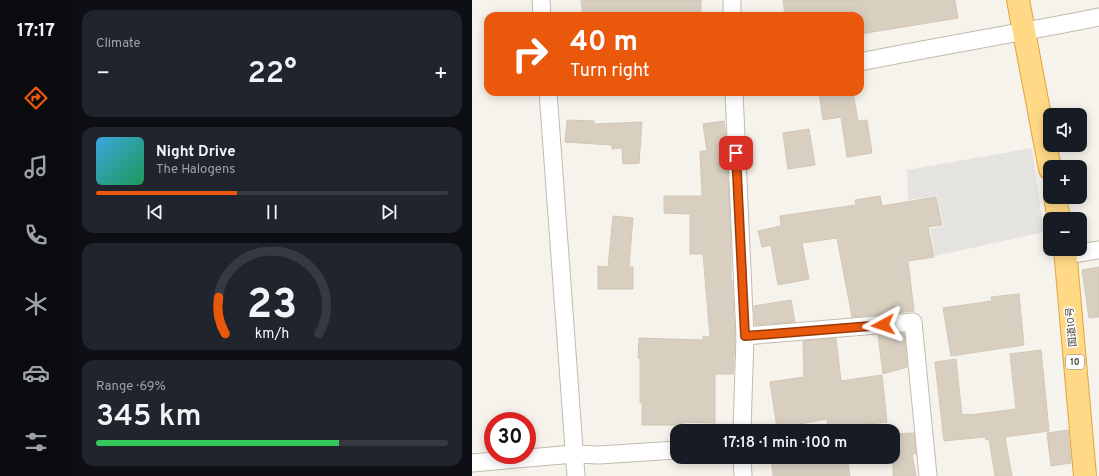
<!DOCTYPE html>
<meta charset="utf-8">
<style>
body{margin:0;font-family:Overpass,"Noto Sans JP",sans-serif;background:#20242c;color:#f1f3f6;height:100vh;display:flex;flex-direction:column;font-size:15px;white-space:nowrap}
*{box-sizing:border-box;margin:0}
p{font-size:13px;color:#9ea1a6}
.icon{flex:none;width:22px;height:22px;fill:none;stroke:currentColor;stroke-width:2;stroke-linecap:round;stroke-linejoin:round}
.map{position:relative;flex:1;overflow:hidden}
.details{display:flex;flex-direction:column;gap:10px;padding:10px;background:#0d0f14;width:400px}
.details>*{flex:none}
.banner{position:absolute;left:12px;top:12px;width:380px;height:84px;border-radius:12px;box-shadow:0 2px 10px #0003;background:#ea580c;color:#fff;overflow:hidden}
.controls{position:absolute;left:571px;top:108px;display:grid;gap:8px}
.controls a{display:grid;place-items:center;width:44px;height:44px;border-radius:8px;background:#171b24;box-shadow:0 2px 10px #0003;font-size:20px}
.speed{position:absolute;left:12px;top:412px;display:flex;gap:8px;font-size:20px;font-weight:700;text-align:center}
.speed>*{display:grid;place-content:center;width:52px;height:52px;border-radius:50%;background:#171b24;box-shadow:0 2px 10px #0003;line-height:1}
.speed .limit{border:6px solid #d22;background:#fff;color:#111}
.pin{position:absolute;display:grid;place-items:center;width:34px;height:34px;color:#fff;margin:-17px;border-radius:8px;box-shadow:0 2px 6px #0006}
.me{position:absolute;width:44px;margin:-22px;rotate:265deg;stroke-linejoin:round;filter:drop-shadow(0 0 3px #0008)}
.turn{display:flex;align-items:center;gap:14px;height:84px;padding:0 20px;font-size:18px}
.turn .icon{width:52px;height:52px;stroke-width:2.5}
.turn b{display:block;font-size:28px;line-height:34px}
.big{font-size:30px;font-weight:600;line-height:1.1}
.details .widget{flex:1;display:flex;flex-direction:column;justify-content:center;gap:6px;min-width:0;padding:0 14px;border-radius:12px;background:#20242c}
.details .dial{align-items:center;gap:0}
.dial svg{height:104px;overflow:visible;fill:none;stroke:#363941;stroke-width:7;stroke-linecap:round;text-anchor:middle}
.dial text{fill:#f1f3f6;stroke:none}
.song{display:flex;align-items:center;gap:12px}
.cover{width:48px;height:48px;border-radius:6px;background:linear-gradient(135deg,hsl(200 70% 55%),hsl(150 70% 35%))}
.played{height:4px;border-radius:2px;background:linear-gradient(90deg,#ea580c 40%,#363941 40%)}
.keys{display:flex;justify-content:space-around;direction:ltr}
.heat{display:flex;justify-content:space-between;align-items:center;font-size:22px;direction:ltr}
.charge{height:6px;border-radius:3px;background:linear-gradient(90deg,#34c759 69%,#363941 0)}
.trip{position:absolute;left:198px;top:424px;width:230px;height:40px;border-radius:12px;background:#171b24;box-shadow:0 2px 10px #0003;font-weight:600;line-height:40px;text-align:center}
main{display:flex;flex:1;min-height:0}
.menu{display:flex;flex-direction:column;width:72px;justify-content:space-around;align-items:center;background:#090b0e;color:#9ea1a6}
.menu .icon{width:28px;height:28px}
.menu .selected{color:#ea580c}
.menu b{font-size:18px;color:#f1f3f6}
.map>svg:first-child{display:block}
.parking{fill:#e5e3e0}
.building{fill:#d8cfc1;stroke:#d3c7b4}
.lines{fill:none;stroke-linecap:round;stroke-linejoin:round}
.minor-casing{stroke:#c2bbae;stroke-width:19}
.trunk-casing{stroke:#e0a43c;stroke-width:24}
.minor{stroke:#fff;stroke-width:17}
.trunk{stroke:#ffd985;stroke-width:22}
.route-casing{stroke:#983908;stroke-width:10}
.route{stroke:#ea580c;stroke-width:7}
.labels{text-anchor:middle;dominant-baseline:central;stroke-width:3;stroke-linejoin:round;paint-order:stroke}
.shield{fill:#fff;stroke:#817c74;stroke-width:1}
.shield-label{font-size:9px;font-weight:bold;fill:#4b4439}
.street-label{font-size:10px;fill:#4b4439;stroke:#fff}
</style>
<main>
<nav class="menu">
<b>17:17</b>
<svg class="icon selected" aria-label="directions" viewBox="0 0 24 24"><path d="M12 3l9 9-9 9-9-9zM9 14v-3h6M13 9l2 2-2 2"/></svg>
<svg class="icon" aria-label="music" viewBox="0 0 24 24"><path d="M9 18V5l10-2v13"/><circle cx="6" cy="18" r="3"/><circle cx="16" cy="16" r="3"/></svg>
<svg class="icon" aria-label="phone" viewBox="0 0 24 24"><path d="M5 4h4l2 5-3 2q2 4 5 5l2-3 5 2v4C11 20 4 13 5 4z"/></svg>
<svg class="icon" aria-label="climate" viewBox="0 0 24 24"><path d="M12 3v18M4 7l16 10M4 17L20 7"/></svg>
<svg class="icon" aria-label="car" viewBox="0 0 24 24"><path d="M5 17H2v-5l4-1 3-4h7l3 4 3 1v5h-3M9 17h6M6 11h13"/><circle cx="7" cy="17" r="2"/><circle cx="17" cy="17" r="2"/></svg>
<svg class="icon" aria-label="filters" viewBox="0 0 24 24"><path d="M4 7h16M4 17h16"/><circle cx="9" cy="7" r="2"/><circle cx="15" cy="17" r="2"/></svg>
</nav>
<section class="details">
<div class="widget"><p>Climate</p>
<div class="heat"><a>−</a><b class="big">22°</b><a>+</a></div>
</div>
<div class="widget">
<div class="song"><i class="cover"></i><div><b>Night Drive</b><p>The Halogens</p></div></div>
<div class="played"></div>
<div class="keys"><svg class="icon" aria-label="previous" viewBox="0 0 24 24"><path d="M18 5L8 12l10 7zM5 5v14"/></svg><svg class="icon" aria-label="pause" viewBox="0 0 24 24"><path d="M8 5v14M16 5v14"/></svg><svg class="icon" aria-label="next" viewBox="0 0 24 24"><path d="M6 5l10 7-10 7zM19 5v14"/></svg></div>
</div>
<div class="widget dial"><svg viewBox="0 0 100 80">
<path d="M14 69A42 42 0 1 1 86 69"/>
<path d="M14 69A42 42 0 0 1 9 41" stroke="#ea580c"/>
<text x="50" y="56" font-size="32" font-weight="700">23</text>
<text x="50" y="72" font-size="11">km/h</text>
</svg></div>
<div class="widget"><p>Range · 69%</p><b class="big">345 km</b><div class="charge"></div></div>
</section>
<div class="map">
<svg width="627" height="476" viewBox="0 0 627 476">
<rect width="100%" height="100%" fill="#f6f3ec"/>
<!-- parking -->
<polygon class="parking" points="560,148 572,232 463,256 458,229 472,226 465,196 436,200 435,170"/>
<!-- building -->
<g class="building">
<polygon points="109,0 229,0 229,13 189,16 111,16"/>
<polygon points="311,0 483,0 486,18 388,34 388,16 313,16"/>
<polygon points="347,92 381,92 386,121 395,120 400,153 375,157 369,117 351,120"/>
<polygon points="95,120 122,121 122,124 170,122 167,163 151,164 150,148 140,149 140,145 93,142"/>
<polygon points="252,121 254,138 259,243 259,280 260,280 263,336 261,374 243,374 243,423 212,422 212,425 170,425 170,402 168,403 168,358 166,358 167,338 231,340 231,336 238,337 231,254 218,254 218,214 192,213 192,196 230,196 228,151 235,151 231,124"/>
<polygon points="337,129 343,165 316,169 311,133"/>
<polygon points="408,196 410,206 464,197 470,225 456,227 462,257 436,261 442,311 380,317 365,238 330,243 337,279 306,285 299,245 290,247 286,231 309,226 308,216 384,205 383,200"/>
<polygon points="141,216 161,218 157,267 161,267 161,289 126,289 126,266 136,267"/>
<polygon points="627,267 627,317 617,318 610,270"/>
<polygon points="547,294 552,345 479,356 471,308 520,301 519,297"/>
<polygon points="319,300 323,322 283,325 282,306"/>
<polygon points="432,333 435,367 411,374 406,335"/>
<polygon points="364,338 369,381 410,375 415,422 356,429 355,419 305,428 298,382 332,377 331,341"/>
<polygon points="569,350 577,431 533,437 540,476 523,476 517,439 514,440 513,437 472,441 463,362 484,359 490,415 497,414 497,415 544,409 538,354"/>
<polygon points="596,430 599,463 579,466 575,433"/>
<polygon points="442,433 444,454 440,454 444,476 421,476 421,434"/>
<polygon points="299,457 375,457 378,476 301,476"/>
</g>
<g class="lines">
<!-- minor casing -->
<g class="minor-casing">
<g id="minor">
<polyline points="69,0 70,16"/>
<polyline points="260,16 260,0"/>
<path d="M388,62C467,46 547,33 627,17"/>
<polyline points="76,92 104,476"/>
<polyline points="262,92 273,336 270,431"/>
<polyline points="594,255 627,250"/>
<polyline points="273,336 441,322 456,476"/>
<polyline points="270,457 271,476"/>
<polyline points="0,463 102,454 127,455 205,450"/>
</g>
</g>
<!-- trunk casing -->
<g class="trunk-casing">
<g id="trunk">
<polyline points="546,0 578,169"/>
<polyline points="583,197 587,219"/>
<polyline points="593,249 613,476"/>
</g>
</g>
<!-- minor -->
<use href="#minor" class="minor"/>
<!-- trunk -->
<use href="#trunk" class="trunk"/>
</g>
<g class="lines">
<!-- route casing -->
<g class="route-casing">
<polyline id="route" points="264,153 273,336 411,325"/>
</g>
<!-- route -->
<use href="#route" class="route"/>
</g>
<g class="labels">
<!-- shield labels -->
<rect class="shield" x="594" y="355" width="18" height="14" rx="3"/>
<g class="shield-label">
<text x="603" y="362">10</text>
</g>
<!-- street labels -->
<g class="street-label">
<text transform="translate(600 327) rotate(-95)">国道10号</text>
</g>
</g>
</svg>
<div class="controls">
<a><svg class="icon" aria-label="sound" viewBox="0 0 24 24"><path d="M4 9h4l5-4v14l-5-4H4zM17 9q2 3 0 6"/></svg></a>
<a>+</a>
<a>−</a>
</div>
<div class="speed"><div class="limit">30</div></div>
<div class="pin" style="left:264px;top:153px;background:#d93025"><svg class="icon" aria-label="arrive" viewBox="0 0 24 24"><path d="M6 21V4h12l-3 4 3 4H6"/></svg></div>
<svg class="me" style="left:411px;top:325px" viewBox="-20 -20 40 40"><path d="M0-17L14 15 0 8-14 15z" fill="#ea580c" stroke="#fff" stroke-width="4"/></svg>
<div class="trip">17:18 · 1 min · 100 m</div>
<div class="banner">
<div class="turn"><svg class="icon" aria-label="right" viewBox="0 0 24 24"><path d="M7 20v-9h11M14 6l5 5-5 5"/></svg><div><b>40 m</b>Turn right</div></div>
</div>
</div>
</main>
